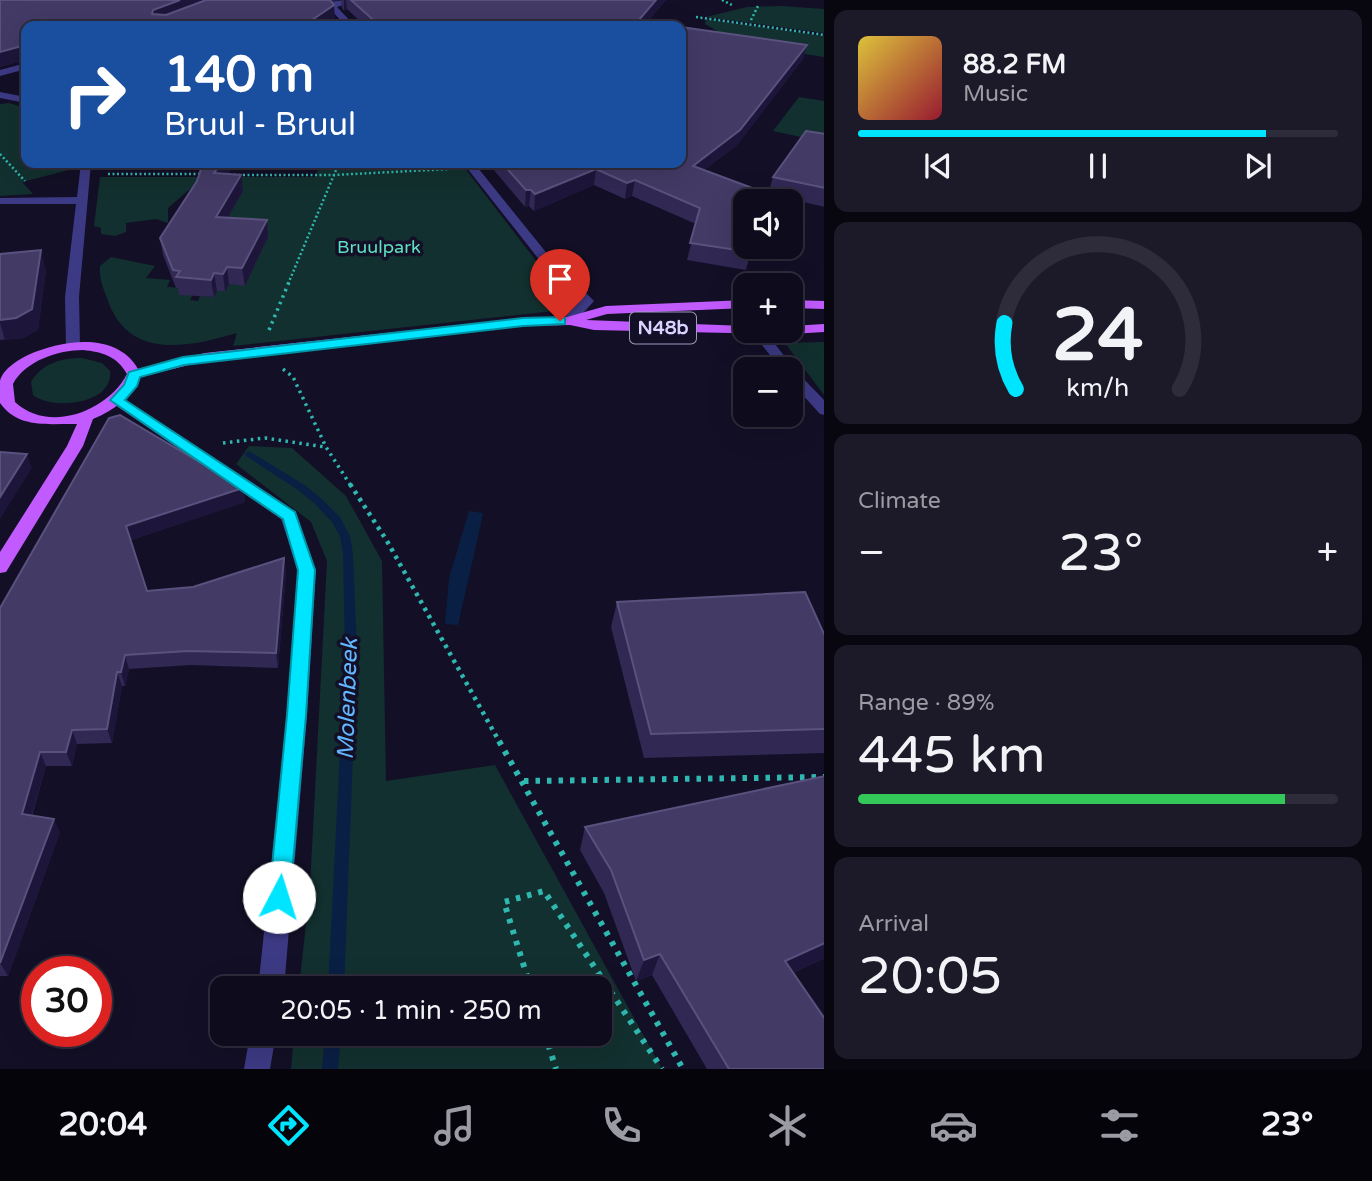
<!DOCTYPE html>
<meta charset="utf-8">
<style>
body{margin:0;font-family:"Varela Round",sans-serif;background:#1c1929;color:#f1f3f6;height:100vh;display:flex;flex-direction:column;font-size:26px;white-space:nowrap}
*{box-sizing:border-box;margin:0}
p{font-size:23px;color:#9b9ba3}
.icon{flex:none;width:38px;height:38px;fill:none;stroke:currentColor;stroke-width:2;stroke-linecap:round;stroke-linejoin:round}
.map{position:relative;flex:1;overflow:hidden}
.drawer{display:flex;flex-direction:column;gap:10px;padding:10px;background:#08060f;width:548px}
.drawer>*{flex:none}
.top-card{position:absolute;left:21px;top:21px;width:665px;height:147px;border-radius:14px;box-shadow:0 7px 28px #0002,0 0 0 2px #2e2b3b;background:#1a4fa0;color:#fff;overflow:hidden}
.fabs{position:absolute;left:733px;top:189px;display:grid;gap:14px}
.fabs a{display:grid;place-items:center;width:70px;height:70px;border-radius:14px;background:#0e0b1c;box-shadow:0 7px 28px #0002,0 0 0 2px #2e2b3b;font-size:35px}
.speed{position:absolute;left:21px;top:956px;display:flex;gap:14px;font-size:35px;font-weight:700;text-align:center}
.speed>*{display:grid;place-content:center;width:91px;height:91px;border-radius:50%;background:#0e0b1c;box-shadow:0 7px 28px #0002,0 0 0 2px #2e2b3b;line-height:1}
.speed .limit{border:10px solid #d22;background:#fff;color:#111}
.pin{position:absolute;display:grid;place-items:center;width:60px;height:60px;color:#fff;margin:-72px -30px;border-radius:50% 50% 50% 0;rotate:-45deg;box-shadow:0 0 7px #0007}
.pin .icon{rotate:45deg}
.me{position:absolute;width:77px;margin:-38px;rotate:5deg;stroke-linejoin:round;filter:drop-shadow(0 0 5px #0008)}
.turn{display:flex;align-items:center;gap:24px;height:147px;padding:0 28px;font-size:32px}
.turn .icon{width:91px;height:91px;stroke-width:2.5}
.turn b{display:block;font-size:49px;line-height:60px}
.big{font-size:52px;font-weight:600;line-height:1.1}
.drawer .widget{flex:1;display:flex;flex-direction:column;justify-content:center;gap:10px;min-width:0;padding:0 24px;border-radius:14px;background:#1c1929}
.drawer .dial{align-items:center;gap:0}
.dial svg{height:182px;overflow:visible;fill:none;stroke:#2e2b3b;stroke-width:7;stroke-linecap:round;text-anchor:middle}
.dial text{fill:#f1f3f6;stroke:none}
.song{display:flex;align-items:center;gap:21px}
.cover{width:84px;height:84px;border-radius:10px;background:linear-gradient(135deg,hsl(50 70% 55%),hsl(350 70% 35%))}
.played{height:7px;border-radius:4px;background:linear-gradient(90deg,#00e5ff 85%,#2e2b3b 85%)}
.keys{display:flex;justify-content:space-around;direction:ltr}
.heat{display:flex;justify-content:space-between;align-items:center;font-size:38px;direction:ltr}
.charge{height:10px;border-radius:5px;background:linear-gradient(90deg,#34c759 89%,#2e2b3b 0)}
.trip{position:absolute;left:210px;top:976px;width:402px;height:70px;border-radius:14px;background:#0e0b1c;box-shadow:0 7px 28px #0002,0 0 0 2px #2e2b3b;font-weight:600;line-height:70px;text-align:center}
.tab-bar{display:flex;height:112px;justify-content:space-around;align-items:center;background:#06040b;color:#9b9ba3}
.tab-bar .icon{width:49px;height:49px}
.tab-bar .selected{color:#00e5ff}
.tab-bar b{font-size:32px;color:#f1f3f6}
main{display:flex;flex:1;min-height:0}
.map>svg:first-child{display:block}
.green{fill:#12302f}
.water{fill:#0a1f44}
.lines{fill:none;stroke-linecap:round;stroke-linejoin:round}
.stream{fill:#0a1f44;fill-rule:evenodd}
.path-far3{stroke:#2fb8b0;stroke-width:2.5;stroke-dasharray:2 2.5;stroke-linecap:butt}
.path-far2{stroke:#2fb8b0;stroke-width:3.5;stroke-dasharray:2.5 4.5;stroke-linecap:butt}
.path-far1{stroke:#2fb8b0;stroke-width:4.5;stroke-dasharray:3.5 5;stroke-linecap:butt}
.path{stroke:#2fb8b0;stroke-width:6;stroke-dasharray:4.5 7;stroke-linecap:butt}
.minor{fill:#3d3a85;fill-rule:evenodd}
.major{fill:#c25bff;fill-rule:evenodd}
.wall{fill:#312854}
.shaded-wall{fill:#1d163a}
.building{fill:#433a66;stroke:#5a527e;stroke-width:2}
.route{fill:#00e5ff;stroke:#0095a6;stroke-width:2}
.labels{text-anchor:middle;dominant-baseline:central;stroke-width:7;stroke-linejoin:round;paint-order:stroke}
.far-park-label{font-size:18px;fill:#5fe0c0;stroke:#130f26}
.shield{fill:#130f26;stroke:#9e99be;stroke-width:2}
.shield-label{font-size:19px;font-weight:bold;fill:#d9d4ff}
.water-label{font-size:23px;font-style:italic;fill:#62b6ff;stroke:#130f26}
</style>
<main>
<div class="map">
<svg width="825" height="1069" viewBox="0 0 825 1069">
<rect width="100%" height="100%" fill="#130f26"/>
<!-- green -->
<g class="green">
<polygon points="781,6 824,9 824,33 706,17 747,7"/>
<polygon points="706,19 824,36 824,57 739,44 705,24"/>
<polygon points="799,97 824,101 824,142 773,131"/>
<polygon points="9,103 26,108 26,163 70,163 69,170 22,182 33,194 0,196 0,104"/>
<path d="M321,163H461L573,309L233,346L237,333C186,348 127,360 107,298C103,288 99,278 100,266L111,257L155,266L146,278L170,280L167,287L183,288L192,296L190,300L198,301L200,296L214,297L217,291H225L229,284L245,285L219,233L215,177H315Z"/>
<polygon points="100,177 204,177 168,208 168,223 156,219 126,223 126,232 115,236 101,234 101,228 94,226"/>
<polygon points="824,342 825,342 824,395 785,343"/>
<path d="M82,358L102,363L110,371C114,404 53,411 33,395L31,382C42,363 62,358 82,358Z"/>
<polygon points="249,446 292,448 346,496 382,561 386,781 495,765 662,1069 291,1069 294,1034 600,1034 600,989 299,989 310,886 327,561 311,522 236,464"/>
</g>
<!-- water -->
<polygon class="water" points="469,511 483,513 482,519 458,625 445,624 449,578"/>
<g class="lines">
<!-- stream -->
<g class="stream">
<polygon points="249,451 306,486 323,500 340,517 350,536 353,554 357,651 344,989 328,989 345,651 343,554 340,536 332,522 315,504 298,490 246,456 244,454"/>
<polygon points="325,1034 341,1034 338,1069 322,1069"/>
</g>
<!-- path-far3 -->
<g class="path-far3">
<polyline points="722,0 734,6"/>
<polyline points="696,17 825,35"/>
<polyline points="751,20 759,4"/>
<polyline points="0,154 25,181"/>
<polyline points="108,174 204,174"/>
<polyline points="234,175 334,175 449,169"/>
<polyline points="288,284 339,163"/>
</g>
<!-- path-far2 -->
<g class="path-far2">
<polyline points="533,282 546,300"/>
<polyline points="269,330 289,282"/>
<polyline points="283,369 293,377 326,447 351,486"/>
<polyline points="223,443 265,438 325,447"/>
</g>
<!-- path-far1 -->
<polyline class="path-far1" points="350,484 387,541 500,743"/>
<!-- path -->
<g class="path">
<polyline points="499,741 683,1069"/>
<polyline points="524,781 825,777"/>
<polyline points="531,989 504,902 544,891 662,1069"/>
<polyline points="545,1034 556,1069"/>
</g>
<!-- minor -->
<g class="minor">
<polygon points="345,0 358,0 337,7 355,26 346,26 329,8 307,5"/>
<polygon points="26,63 26,69 0,76 0,70"/>
<polygon points="0,92 26,97 26,103 0,98"/>
<polygon points="81,163 91,163 79,297 80,346 73,350 66,346 65,297 76,204 0,204 0,198 77,197"/>
<polygon points="463,163 474,163 549,256 594,301 573,324 563,324 561,321 580,301 541,262"/>
<polygon points="751,331 765,331 795,370 825,401 825,415 820,414 791,382 791,369 781,369"/>
<polygon points="117,395 295,512 316,570 307,715 284,989 258,989 287,715 298,570 281,519 112,403 109,400 112,397"/>
<polygon points="250,1034 276,1034 270,1069 244,1069"/>
</g>
<!-- major -->
<g class="major">
<path d="M746,300V308L607,314L586,320L746,326V331H783L781,334L594,330L570,325L523,326L205,361L140,377C130,398 115,410 93,419L83,446L6,572L0,573V552L67,446L77,424C52,423 19,430 0,403C0,396 0,387 0,381C3,369 18,360 28,355C62,340 116,331 138,369L205,353L523,318L567,317L606,306ZM83,350C102,352 117,356 127,374C108,411 49,434 15,402L13,384C25,361 58,350 83,350Z"/>
<polygon points="791,300 825,301 825,309 791,308"/>
<polygon points="825,324 825,332 791,334 785,331 791,331 791,326"/>
</g>
</g>
<!-- wall -->
<g class="wall">
<polygon points="0,0 666,0 647,22 677,26 365,26 347,9 344,11 342,8 341,0 331,1 335,18 26,26 26,63 25,60 0,67"/>
<polygon points="807,45 803,59 736,146 704,170 752,247 746,270 687,260 696,224 632,196 625,199 594,185 534,211 529,206 525,207 488,163 681,163"/>
<polygon points="825,134 825,207 768,194 773,177"/>
<polygon points="203,163 236,163 228,174 243,191 228,217 267,220 268,237 245,286 229,284 225,291 217,291 214,297 179,295 178,288 176,288 163,255 160,238 197,181"/>
<polygon points="0,254 46,270 38,330 23,338 0,340"/>
<polygon points="109,418 243,488 245,502 131,540 147,591 193,587 284,558 286,572 278,668 191,665 129,669 125,686 122,686 112,743 77,744 72,766 46,766 32,816 60,832 8,976 0,976 0,608"/>
<polygon points="617,602 825,636 825,753 644,758 611,627"/>
<polygon points="825,776 825,958 793,973 825,1069 707,1069 652,975 636,981 604,893 580,850 585,827"/>
</g>
<!-- shaded-wall -->
<g class="shaded-wall">
<polygon points="180,0 215,0 155,24 152,14 153,10"/>
<polygon points="344,0 346,0 347,9 344,11"/>
<polygon points="656,0 666,0 643,26 638,21"/>
<polygon points="334,5 335,18 323,26 303,26"/>
<polygon points="807,45 803,59 736,146 689,182 693,166"/>
<polygon points="22,46 25,60 0,67 0,52"/>
<polygon points="222,163 236,163 216,189 214,173"/>
<polygon points="596,169 594,185 534,211 535,194"/>
<polygon points="241,175 243,191 219,233 216,217"/>
<polygon points="635,180 632,196 625,199 627,183"/>
<polygon points="526,190 531,190 529,206 525,207"/>
<polygon points="267,220 268,237 245,286 242,268"/>
<polygon points="41,250 46,270 38,330 23,338 5,340 0,323 0,320"/>
<polygon points="227,267 229,284 225,291 223,274"/>
<polygon points="214,273 217,291 214,297 211,280"/>
<polygon points="27,454 32,468 0,519 0,497"/>
<polygon points="243,488 245,502 130,540 126,526"/>
<polygon points="284,558 286,572 278,668 276,653"/>
<polygon points="125,655 129,669 125,686 121,672"/>
<polygon points="117,672 122,686 112,743 107,729"/>
<polygon points="72,730 77,744 72,766 66,752"/>
<polygon points="40,752 46,766 28,827 22,814"/>
<polygon points="54,819 60,832 8,976 0,963"/>
<polygon points="825,943 825,958 773,982 785,961"/>
<polygon points="660,954 652,975 636,981 644,960"/>
</g>
<!-- building -->
<g class="building">
<polygon points="0,0 180,0 153,10 152,14 166,15 206,0 330,0 334,5 303,26 26,26 26,53 25,53 22,46 0,52"/>
<polygon points="351,0 656,0 638,21 677,26 380,26"/>
<polygon points="681,27 807,45 740,130 693,166 763,192 761,201 746,201 746,247 752,247 751,252 690,243 700,208 635,180 627,183 596,169 535,194 531,190 526,190 502,163 681,163"/>
<polygon points="806,131 825,134 825,188 773,177"/>
<polygon points="203,163 222,163 214,173 241,175 216,217 267,220 242,268 227,267 223,274 214,273 211,280 176,277 180,271 173,270 160,238 197,181"/>
<polygon points="41,250 32,309 16,318 0,320 0,254"/>
<polygon points="120,415 243,488 126,526 147,591 193,587 284,558 276,653 188,651 125,655 121,672 117,672 107,729 72,730 66,752 40,752 22,814 54,819 0,963 0,608 109,418"/>
<polygon points="0,452 27,454 0,497"/>
<polygon points="805,592 825,636 825,729 651,734 617,602"/>
<polygon points="825,776 825,943 785,961 825,1019 825,1069 729,1069 660,954 644,960 611,870 585,827"/>
</g>
<!-- route -->
<polygon class="route" points="560,317 565,318 565,324 523,326 184,365 140,377 137,386 125,400 295,512 315,570 306,715 290,897 287,904 279,907 272,904 269,897 287,715 298,570 283,519 110,400 124,385 129,372 183,357 523,318"/>
<g class="labels">
<!-- far-park labels -->
<g class="far-park-label">
<text x="379" y="247">Bruulpark</text>
</g>
<!-- shield labels -->
<rect class="shield" x="630" y="312.5" width="66" height="31" rx="5"/>
<g class="shield-label">
<text x="663" y="328">N48b</text>
</g>
<!-- water labels -->
<g class="water-label">
<text transform="translate(348 699) rotate(-88)">Molenbeek</text>
</g>
</g>
</svg>
<div class="fabs">
<a><svg class="icon" aria-label="sound" viewBox="0 0 24 24"><path d="M4 9h4l5-4v14l-5-4H4zM17 9q2 3 0 6"/></svg></a>
<a>+</a>
<a>−</a>
</div>
<div class="speed"><div class="limit">30</div></div>
<div class="pin" style="left:560px;top:321px;background:#d93025"><svg class="icon" aria-label="arrive" viewBox="0 0 24 24"><path d="M6 21V4h12l-3 4 3 4H6"/></svg></div>
<svg class="me" style="left:279px;top:897px" viewBox="-20 -20 40 40"><circle r="19" fill="#fff"/><path d="M0-13L10 11 0 6-10 11z" fill="#00e5ff"/></svg>
<div class="trip">20:05 · 1 min · 250 m</div>
<div class="top-card">
<div class="turn"><svg class="icon" aria-label="right" viewBox="0 0 24 24"><path d="M7 20v-9h11M14 6l5 5-5 5"/></svg><div><b>140 m</b>Bruul - Bruul</div></div>
</div>
</div>
<section class="drawer">
<div class="widget">
<div class="song"><i class="cover"></i><div><b>88.2 FM</b><p>Music</p></div></div>
<div class="played"></div>
<div class="keys"><svg class="icon" aria-label="previous" viewBox="0 0 24 24"><path d="M18 5L8 12l10 7zM5 5v14"/></svg><svg class="icon" aria-label="pause" viewBox="0 0 24 24"><path d="M8 5v14M16 5v14"/></svg><svg class="icon" aria-label="next" viewBox="0 0 24 24"><path d="M6 5l10 7-10 7zM19 5v14"/></svg></div>
</div>
<div class="widget dial"><svg viewBox="0 0 100 80">
<path d="M14 69A42 42 0 1 1 86 69"/>
<path d="M14 69A42 42 0 0 1 9 40" stroke="#00e5ff"/>
<text x="50" y="56" font-size="32" font-weight="700">24</text>
<text x="50" y="72" font-size="11">km/h</text>
</svg></div>
<div class="widget"><p>Climate</p>
<div class="heat"><a>−</a><b class="big">23°</b><a>+</a></div>
</div>
<div class="widget"><p>Range · 89%</p><b class="big">445 km</b><div class="charge"></div></div>
<div class="widget"><p>Arrival</p><b class="big">20:05</b></div>
</section>
</main>
<nav class="tab-bar">
<b>20:04</b>
<svg class="icon selected" aria-label="directions" viewBox="0 0 24 24"><path d="M12 3l9 9-9 9-9-9zM9 14v-3h6M13 9l2 2-2 2"/></svg>
<svg class="icon" aria-label="music" viewBox="0 0 24 24"><path d="M9 18V5l10-2v13"/><circle cx="6" cy="18" r="3"/><circle cx="16" cy="16" r="3"/></svg>
<svg class="icon" aria-label="phone" viewBox="0 0 24 24"><path d="M5 4h4l2 5-3 2q2 4 5 5l2-3 5 2v4C11 20 4 13 5 4z"/></svg>
<svg class="icon" aria-label="climate" viewBox="0 0 24 24"><path d="M12 3v18M4 7l16 10M4 17L20 7"/></svg>
<svg class="icon" aria-label="car" viewBox="0 0 24 24"><path d="M5 17H2v-5l4-1 3-4h7l3 4 3 1v5h-3M9 17h6M6 11h13"/><circle cx="7" cy="17" r="2"/><circle cx="17" cy="17" r="2"/></svg>
<svg class="icon" aria-label="filters" viewBox="0 0 24 24"><path d="M4 7h16M4 17h16"/><circle cx="9" cy="7" r="2"/><circle cx="15" cy="17" r="2"/></svg>
<b>23°</b>
</nav>
